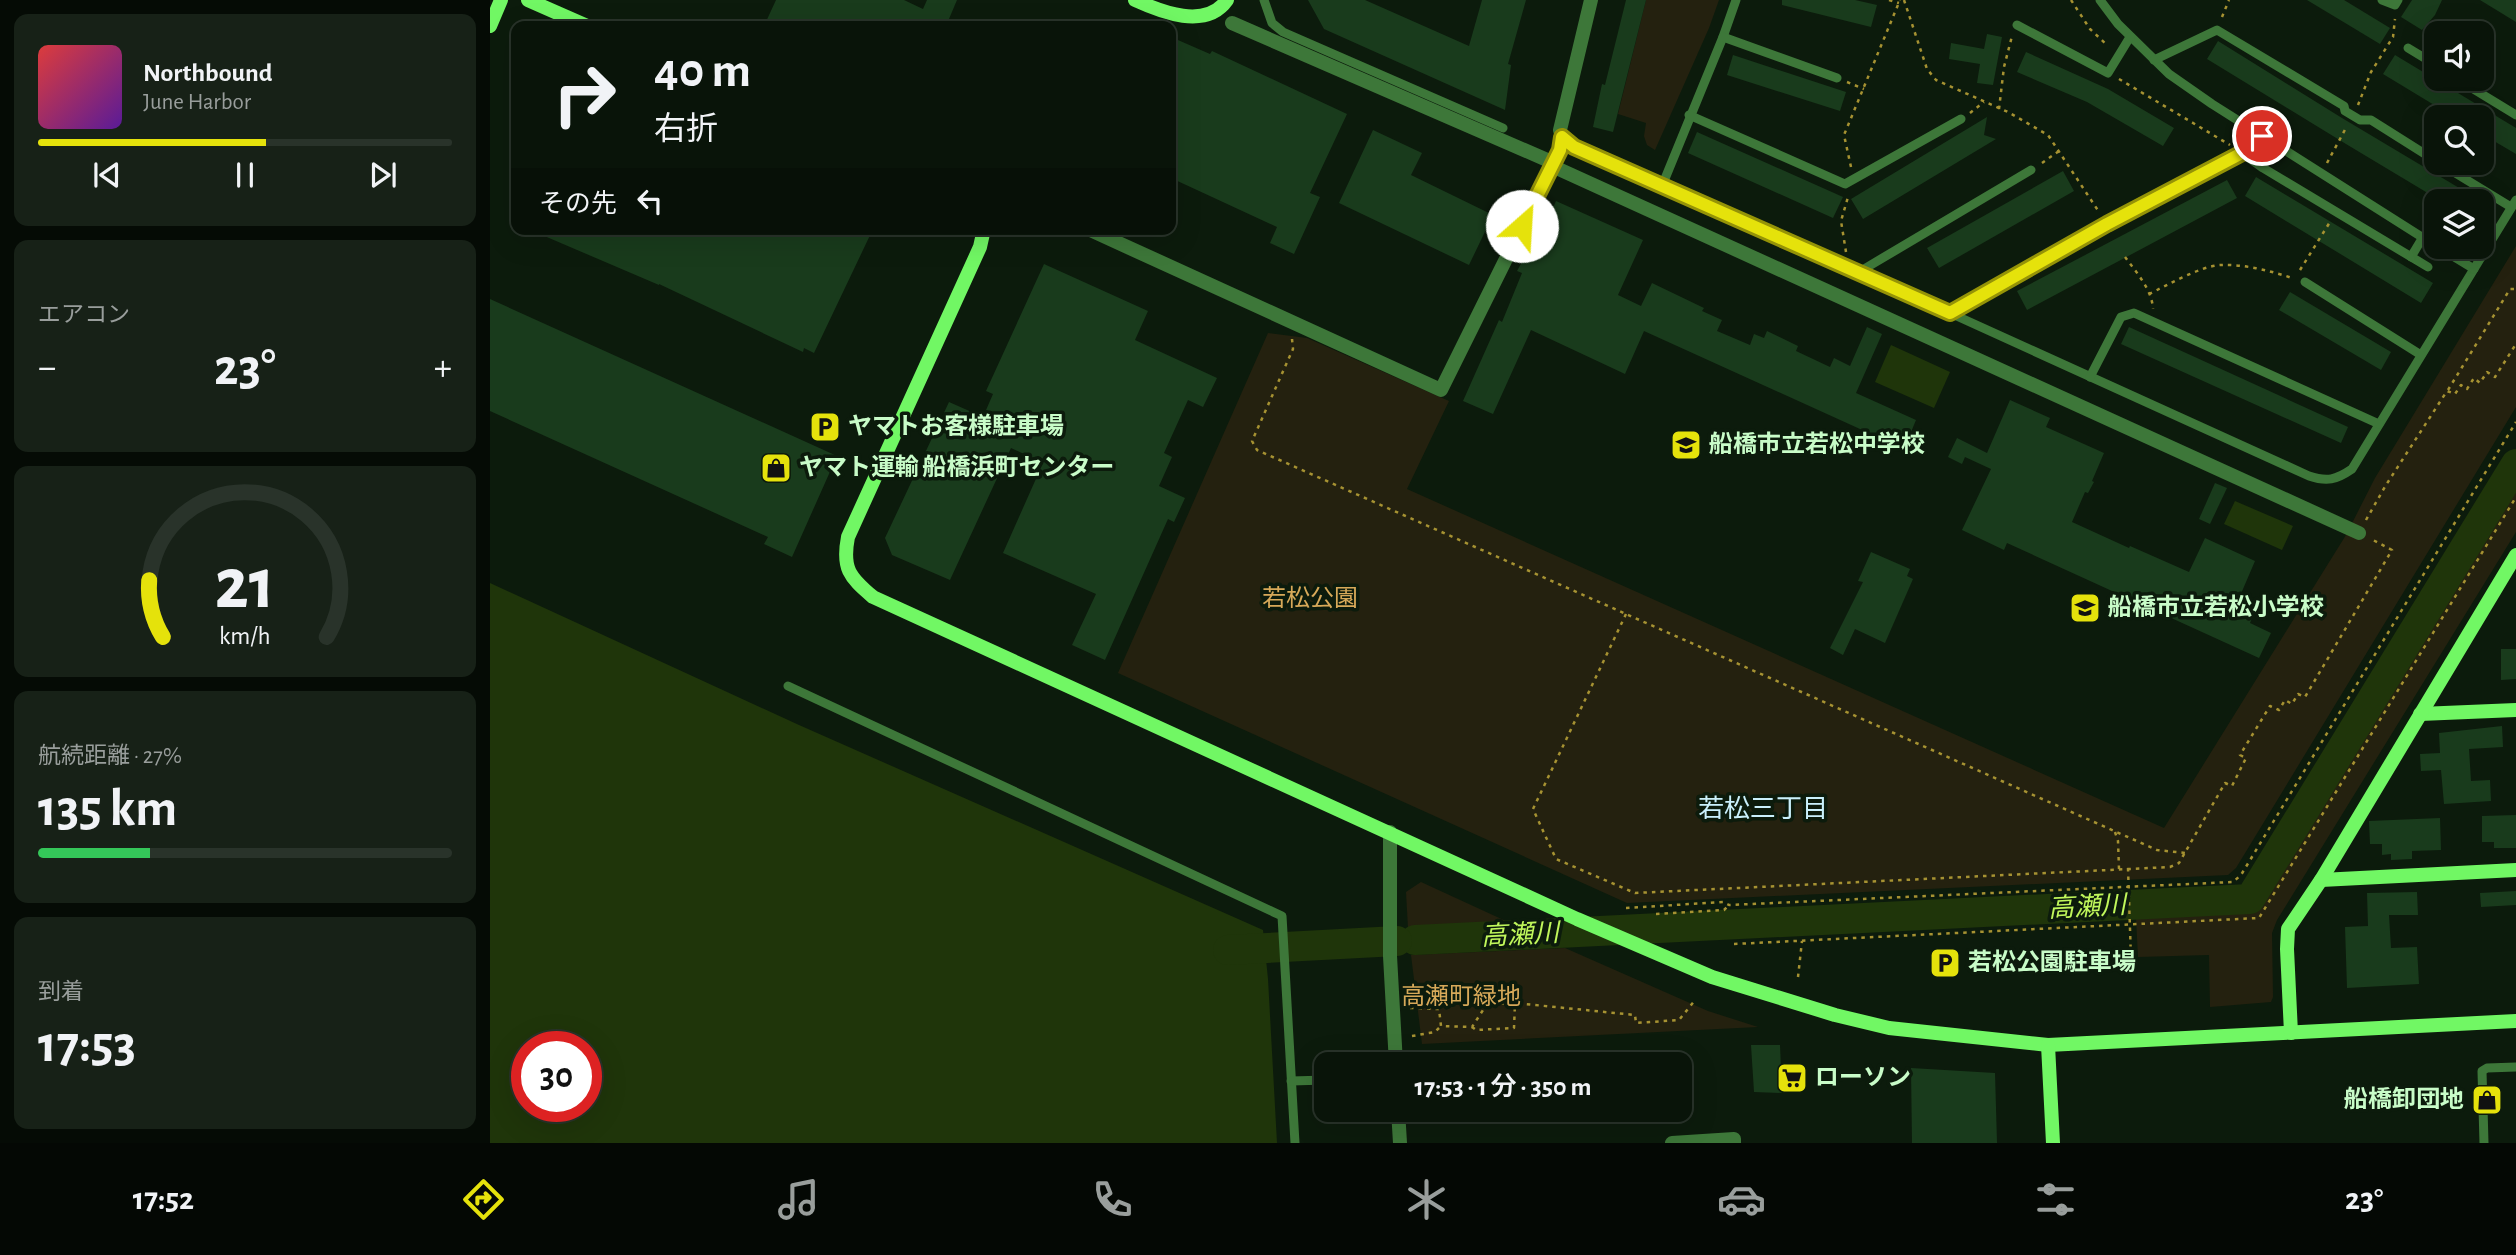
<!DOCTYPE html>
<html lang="ja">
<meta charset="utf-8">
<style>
body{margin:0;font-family:"Alegreya Sans","Noto Sans JP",sans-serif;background:#172117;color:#f1f3f6;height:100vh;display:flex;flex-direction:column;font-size:26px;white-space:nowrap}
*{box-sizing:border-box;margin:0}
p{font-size:23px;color:#999e9c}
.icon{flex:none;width:38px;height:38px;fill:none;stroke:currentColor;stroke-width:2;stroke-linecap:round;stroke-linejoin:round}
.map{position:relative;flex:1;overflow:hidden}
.drawer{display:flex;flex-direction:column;gap:14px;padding:14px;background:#050b05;width:490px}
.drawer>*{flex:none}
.top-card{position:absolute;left:21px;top:21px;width:665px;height:214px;border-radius:14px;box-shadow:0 7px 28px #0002,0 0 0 2px #29332a;background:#091409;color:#f1f3f6;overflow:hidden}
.controls{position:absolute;left:1934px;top:21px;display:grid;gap:14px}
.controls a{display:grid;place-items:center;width:70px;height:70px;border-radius:14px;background:#091409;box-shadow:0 7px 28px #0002,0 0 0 2px #29332a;font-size:35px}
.speed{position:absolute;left:21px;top:1031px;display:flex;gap:14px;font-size:35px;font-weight:700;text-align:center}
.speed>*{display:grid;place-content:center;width:91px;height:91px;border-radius:50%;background:#091409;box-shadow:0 7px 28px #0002,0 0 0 2px #29332a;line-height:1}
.speed .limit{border:10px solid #d22;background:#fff;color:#111}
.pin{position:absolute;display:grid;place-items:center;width:60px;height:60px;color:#fff;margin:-30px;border:4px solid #fff;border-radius:50%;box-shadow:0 2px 7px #0007}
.me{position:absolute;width:77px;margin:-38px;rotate:26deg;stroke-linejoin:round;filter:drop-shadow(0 0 5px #0008)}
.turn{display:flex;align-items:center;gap:24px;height:147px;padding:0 28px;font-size:32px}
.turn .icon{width:91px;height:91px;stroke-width:2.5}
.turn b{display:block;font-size:49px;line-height:60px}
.then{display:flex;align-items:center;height:66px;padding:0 28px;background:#0003;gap:14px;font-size:26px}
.big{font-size:52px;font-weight:600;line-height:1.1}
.drawer .widget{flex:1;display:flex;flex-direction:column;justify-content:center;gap:10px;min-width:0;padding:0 24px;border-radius:14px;background:#172117}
.drawer .dial{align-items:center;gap:0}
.dial svg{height:182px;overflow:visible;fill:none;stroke:#29332a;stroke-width:7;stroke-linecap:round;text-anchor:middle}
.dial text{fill:#f1f3f6;stroke:none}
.song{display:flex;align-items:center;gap:21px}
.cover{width:84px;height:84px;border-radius:10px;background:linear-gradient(135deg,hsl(0 70% 55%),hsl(270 70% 35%))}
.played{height:7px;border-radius:4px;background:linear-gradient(90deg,#e5e20b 55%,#29332a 55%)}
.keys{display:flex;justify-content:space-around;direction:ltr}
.heat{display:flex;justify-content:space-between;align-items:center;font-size:38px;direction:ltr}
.charge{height:10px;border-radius:5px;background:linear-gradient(90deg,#34c759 27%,#29332a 0)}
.trip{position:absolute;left:824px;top:1052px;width:378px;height:70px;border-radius:14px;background:#091409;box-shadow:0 7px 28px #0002,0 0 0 2px #29332a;font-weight:600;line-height:70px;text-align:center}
.menu{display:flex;height:112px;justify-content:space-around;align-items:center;background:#040804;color:#999e9c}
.menu .icon{width:49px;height:49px}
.menu .active{color:#e5e20b}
.menu b{font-size:32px;color:#f1f3f6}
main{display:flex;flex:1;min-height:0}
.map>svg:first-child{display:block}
.green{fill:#24210f}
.water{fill:#1f350a;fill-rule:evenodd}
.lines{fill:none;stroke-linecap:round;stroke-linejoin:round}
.river{stroke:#1f350a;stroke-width:30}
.building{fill:#193b1c}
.path{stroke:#a69232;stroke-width:2.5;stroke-dasharray:3.5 5;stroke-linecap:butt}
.lane{stroke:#3d7739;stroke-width:9}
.street{stroke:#3d7739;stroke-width:14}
.secondary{stroke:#71f764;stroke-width:14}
.route-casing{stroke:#959307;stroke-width:18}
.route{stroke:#e5e20b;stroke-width:12}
.labels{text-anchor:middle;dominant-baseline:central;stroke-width:7;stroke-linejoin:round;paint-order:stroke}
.poi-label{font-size:24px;font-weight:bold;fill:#c8fcc8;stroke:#0c1b0c;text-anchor:start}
.park-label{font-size:24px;fill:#d7a959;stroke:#0c1b0c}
.neighbourhood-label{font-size:26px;fill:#caf0fc;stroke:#0c1b0c}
.water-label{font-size:26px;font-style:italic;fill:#c0f75b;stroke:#0c1b0c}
</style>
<main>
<section class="drawer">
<div class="widget">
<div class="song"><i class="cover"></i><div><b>Northbound</b><p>June Harbor</p></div></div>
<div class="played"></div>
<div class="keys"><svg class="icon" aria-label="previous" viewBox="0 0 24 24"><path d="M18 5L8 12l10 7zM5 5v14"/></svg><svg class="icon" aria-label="pause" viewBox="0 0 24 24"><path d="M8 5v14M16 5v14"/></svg><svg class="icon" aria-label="next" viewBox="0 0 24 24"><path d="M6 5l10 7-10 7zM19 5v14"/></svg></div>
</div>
<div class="widget"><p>エアコン</p>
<div class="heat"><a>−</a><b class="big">23°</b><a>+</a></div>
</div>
<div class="widget dial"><svg viewBox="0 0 100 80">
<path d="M14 69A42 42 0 1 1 86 69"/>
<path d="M14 69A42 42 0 0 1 8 44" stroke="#e5e20b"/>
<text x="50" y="56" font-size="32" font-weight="700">21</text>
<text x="50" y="72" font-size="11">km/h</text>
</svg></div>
<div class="widget"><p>航続距離 · 27%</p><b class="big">135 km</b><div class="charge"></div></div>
<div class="widget"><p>到着</p><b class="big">17:53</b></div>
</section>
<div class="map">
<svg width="2026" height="1143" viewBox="0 0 2026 1143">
<rect width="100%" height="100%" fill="#0c1b0c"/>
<!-- green -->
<g class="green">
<polygon points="1156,0 1229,0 1219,28 1165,150 1157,145 1154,136 1156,123 1128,114"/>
<polygon points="2026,246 2026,407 1746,868 1738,875 1137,903 628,673 778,333 817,338 959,401 917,489 1674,828 1856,535 1885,478"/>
<polygon points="2026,484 2026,532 1787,920 1782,933 1783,997 1781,1002 1720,1007 1719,955 1648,957 1646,918 1765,911"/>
<polygon points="931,882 1018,922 918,928 916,892"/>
<polygon points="1075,948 1218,1011 1268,1027 932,1044 921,955"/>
</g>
<!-- water -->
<g class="water">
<polygon points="1401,345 1460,372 1444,408 1385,382"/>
<polygon points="1745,501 1803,526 1792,550 1734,524"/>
<path d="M0,583L309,725L773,930L778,979L787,1143H0ZM37,1046H96V1106H37Z"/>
</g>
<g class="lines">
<!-- river -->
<g class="river">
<polyline points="925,940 1760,899 2026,464"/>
<polyline points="738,950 907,941"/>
</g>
</g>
<!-- building -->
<g class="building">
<polygon points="286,0 414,0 433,9 437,0 467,0 456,26 274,26"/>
<polygon points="818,0 875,0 979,46 992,0 1036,0 1018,64 1021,65 1015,110 834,29"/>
<polygon points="1136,0 1156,0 1123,132 1103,127 1112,84 1115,85"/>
<polygon points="1292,0 1365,0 1387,5 1381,27 1292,5"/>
<polygon points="1817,0 1854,0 1900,28 1890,44"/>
<polygon points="1922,0 1952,0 1945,15 1932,30 1911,17"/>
<polygon points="1990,0 2026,0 2026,22"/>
<polygon points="1497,34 1512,37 1503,85 1487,83 1490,64 1459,59 1461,43 1494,49"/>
<polygon points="681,37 720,54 722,51 857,114 820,193 830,197 804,254 780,243 787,227 681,178"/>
<polygon points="1728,41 1852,118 1991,201 1951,201 1856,144 1717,59"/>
<polygon points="1536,52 1618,89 1684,128 1673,146 1597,102 1527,72"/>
<polygon points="1243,55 1356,92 1350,111 1237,75"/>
<polygon points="1905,55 2026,128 2026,154 1992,134 1992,117 1964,117 1893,74"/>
<polygon points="1497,117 1494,135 1506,139 1373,219 1361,199"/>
<polygon points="883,130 932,153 921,175 1003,215 979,265 849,203"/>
<polygon points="1207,132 1353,197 1343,218 1198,153"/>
<polygon points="1573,171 1584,191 1449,268 1437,248"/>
<polygon points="1766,177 1943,283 1931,303 1755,196"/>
<polygon points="1737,180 1747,198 1537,310 1527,291"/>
<polygon points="1066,201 1153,240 1128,295 1151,306 1162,283 1214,308 1212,311 1232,320 1227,331 1260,345 1264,334 1274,338 1277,331 1308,346 1306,351 1340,367 1344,358 1360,366 1377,327 1392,334 1366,393 1426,420 1414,449 1154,331 1135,374 1041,330 1003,414 973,401 1009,320 1012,322 1032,273 1027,271 1033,260 1038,262"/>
<polygon points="38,229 383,229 324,353 314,348 313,352 169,284 169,285"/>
<polygon points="554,264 658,311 645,340 727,378 713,407 698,400 674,453 682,457 669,486 695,498 684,522 678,519 615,660 582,645 606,594 513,553 553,463 521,448 460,580 402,555 395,538 459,402 493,417 503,394 496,391"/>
<polygon points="1800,292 1901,352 1891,370 1789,310"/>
<polygon points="0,299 347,456 302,557 274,544 278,537 0,411"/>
<polygon points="1639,327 1858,427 1851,443 1631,344"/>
<polygon points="1520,400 1560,418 1556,427 1614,453 1602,481 1604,482 1598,493 1595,492 1582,522 1639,548 1640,546 1699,572 1715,538 1765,561 1747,603 1765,611 1760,623 1781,633 1769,658 1517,543 1514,550 1472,530 1501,469 1475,457 1472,464 1458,457 1467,438 1497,453"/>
<polygon points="1725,483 1737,488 1720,524 1709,519"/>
<polygon points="1381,552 1420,569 1417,576 1423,579 1395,643 1365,629 1353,655 1340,648 1373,582 1368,581"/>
<polygon points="2011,649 2026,649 2026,679 2011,680"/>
<polygon points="2012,726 2013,747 1979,749 1981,781 2000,780 2001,801 1954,804 1951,770 1931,771 1930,754 1950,753 1949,733"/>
<polygon points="2026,815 2026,848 2004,848 2004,842 1992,842 1992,816"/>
<polygon points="1950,818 1951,850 1922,851 1922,859 1901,860 1901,854 1892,855 1892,844 1880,844 1879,821"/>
<polygon points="2026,891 2026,905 1991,907 1990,893"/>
<polygon points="1927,892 1928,915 1899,915 1901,948 1927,947 1929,984 1857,988 1855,927 1878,926 1877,893"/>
<polygon points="1261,1045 1290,1045 1292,1093 1264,1092"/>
<polygon points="1421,1068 1505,1073 1507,1143 1422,1143"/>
</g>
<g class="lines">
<!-- path -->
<g class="path">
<polyline points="1399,0 1409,3"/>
<polyline points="1414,0 1437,69 1446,80 1518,112 1558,135 1609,212"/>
<polyline points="1581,0 1600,29 1618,46"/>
<polyline points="1732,17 1739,0"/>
<polyline points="1629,79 1740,145"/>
<polyline points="1357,82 1374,89"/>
<polyline points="1868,105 1881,72 1903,37 1905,19"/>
<polyline points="1509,109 1514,67 1522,36"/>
<polyline points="1480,113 1494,102"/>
<polyline points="1552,163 1569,151"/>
<polyline points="1837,163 1857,126"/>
<polyline points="1361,167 1354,135 1410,0"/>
<polyline points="1356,252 1351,221 1358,197"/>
<path d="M1635,257C1647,273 1662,290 1663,309"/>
<polyline points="1810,270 1840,222"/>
<path d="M1659,294C1678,285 1710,266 1731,265C1754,264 1781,271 1802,278"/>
<polyline points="802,339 803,349 762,441 767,450 1667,850 1695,853"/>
<polyline points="1958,390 2020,289 2026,289"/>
<polyline points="1876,520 1896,485 1957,391 1965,394 1971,385 1977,389 1984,378 1990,383 1997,372 2005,377 2026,344"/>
<polyline points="1136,614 1043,809 1066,859 1145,893 1680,867 1689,863 1735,783 1742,786 1756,758 1750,755 1780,706 1789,710 1795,700 1802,704 1808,694 1815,697 1902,550 1883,540"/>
<polyline points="1625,832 1628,841 1629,869"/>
<polyline points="1638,868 1641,959"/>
<polyline points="1136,908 1233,902 1239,905 1743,882 1751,875 2026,422"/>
<polyline points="1166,914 1234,910 1238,906"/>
<polyline points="1244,944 1769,918 2026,497"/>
<polyline points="1308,977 1312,941"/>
<polyline points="920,1008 949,1009 951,1026 982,1027 997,1004 1025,1003 1145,1015 1146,1023 1189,1020 1206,999"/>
<polyline points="982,1027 986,1030 1024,1028 1025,1003"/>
<polyline points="922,1036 945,1032 951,1026"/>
</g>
<!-- lane -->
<g class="lane">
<polyline points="774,0 782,23 793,32 1013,128"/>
<path d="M1246,0L1233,37L1172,186L1460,313L1819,476C1837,482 1846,480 1862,469L2026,200"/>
<polyline points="1610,0 1628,24 1679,74 1722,104 1946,246"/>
<polyline points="1892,0 1905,5 1908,0"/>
<polyline points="1527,25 1618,73 1640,37"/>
<polyline points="1233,37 1347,78"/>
<polyline points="1918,48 1946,65"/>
<polyline points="1664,60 1727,30 1854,106 1855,111 1870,120 1881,120 1946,161"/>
<polyline points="1967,79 2026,115"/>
<polyline points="1199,115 1355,184 1471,119"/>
<polyline points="1752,153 1773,168 1938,267"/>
<polyline points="1949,163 2021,207"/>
<polyline points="1948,247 1984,269"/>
<polyline points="1921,257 1933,237"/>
<polyline points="1369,272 1541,170"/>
<polyline points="1815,282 1931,355"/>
<polyline points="1460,313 1617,224 1752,153 1763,146 1772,136"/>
<polyline points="1600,377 1631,317 1644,313 1889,424"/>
<polyline points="298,686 792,916 805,1143"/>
<polyline points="801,1081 836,1080"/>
<polyline points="1994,1143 1992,1071 1997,1068 2026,1067"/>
</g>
<!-- street -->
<g class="street">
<polyline points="1101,0 1070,130 1072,137 1084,147 1172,186"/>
<polyline points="742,23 1064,163"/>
<polyline points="1062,166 1869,533"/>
<polyline points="598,229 951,390 1070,150 1072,137"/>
<polyline points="900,832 900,956 906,1064"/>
<polyline points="908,1110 910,1143"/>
<polyline points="1182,1143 1244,1139 1244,1143"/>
</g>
<!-- secondary -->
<g class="secondary">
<polyline points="38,0 97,26"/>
<path d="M645,0C671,12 716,30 737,0"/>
<polyline points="0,26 11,0"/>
<path d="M494,229L490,247L358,537C352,568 359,577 383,597L1087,919L1222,977L1345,1015L1399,1028L1558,1045L2026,1021"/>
<polyline points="1930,714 2026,710"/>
<polyline points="1831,880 2026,870"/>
<polyline points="1801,1033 1797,949 1798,929 1831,880 2026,555"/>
<polyline points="1558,1045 1563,1143"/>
</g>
</g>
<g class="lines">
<!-- route casing -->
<g class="route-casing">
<polyline id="route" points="1032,226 1070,150 1072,137 1084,147 1460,313 1617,224 1752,153 1763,146 1772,136"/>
</g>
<!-- route -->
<use href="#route" class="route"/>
</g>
<!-- icons -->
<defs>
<g id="parking-square" transform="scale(1.575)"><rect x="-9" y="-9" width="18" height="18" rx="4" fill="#e5e20b" stroke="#0c1b0c"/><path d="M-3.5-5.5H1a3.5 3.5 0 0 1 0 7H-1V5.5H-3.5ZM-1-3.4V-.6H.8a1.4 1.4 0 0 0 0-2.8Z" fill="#111"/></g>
<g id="school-square" transform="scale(1.575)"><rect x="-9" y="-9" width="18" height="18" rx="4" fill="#e5e20b" stroke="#0c1b0c"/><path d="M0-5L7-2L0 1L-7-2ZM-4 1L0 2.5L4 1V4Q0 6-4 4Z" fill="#111"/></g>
<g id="shop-square" transform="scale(1.575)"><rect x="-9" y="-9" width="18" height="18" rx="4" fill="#e5e20b" stroke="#0c1b0c"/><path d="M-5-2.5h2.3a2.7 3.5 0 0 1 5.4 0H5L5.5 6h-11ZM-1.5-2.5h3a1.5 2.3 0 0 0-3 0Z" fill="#111"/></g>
<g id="supermarket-square" transform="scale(1.575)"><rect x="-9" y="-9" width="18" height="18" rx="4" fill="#e5e20b" stroke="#0c1b0c"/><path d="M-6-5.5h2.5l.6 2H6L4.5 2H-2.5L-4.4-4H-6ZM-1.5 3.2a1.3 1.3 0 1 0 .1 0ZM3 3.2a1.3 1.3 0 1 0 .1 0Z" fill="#111"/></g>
</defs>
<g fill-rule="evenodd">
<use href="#parking-square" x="335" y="427"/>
<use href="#school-square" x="1196" y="445"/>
<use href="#shop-square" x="286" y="468"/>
<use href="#school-square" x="1595" y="608"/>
<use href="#parking-square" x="1455" y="963"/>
<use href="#supermarket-square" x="1302" y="1078"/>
<use href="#shop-square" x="1997" y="1100"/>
</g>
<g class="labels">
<!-- poi labels -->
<g class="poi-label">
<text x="358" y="427">ヤマトお客様駐車場</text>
<text x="1219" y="445">船橋市立若松中学校</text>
<text x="309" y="468">ヤマト運輸 船橋浜町センター</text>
<text x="1618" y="608">船橋市立若松小学校</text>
<text x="1478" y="963">若松公園駐車場</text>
<text x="1325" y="1078">ローソン</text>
<text x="1974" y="1100" text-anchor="end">船橋卸団地</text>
</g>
<!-- park labels -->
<g class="park-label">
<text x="820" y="599">若松公園</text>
<text x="971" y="997">高瀬町緑地</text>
</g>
<!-- neighbourhood labels -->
<g class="neighbourhood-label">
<text x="1273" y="809">若松三丁目</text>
</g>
<!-- water labels -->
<g class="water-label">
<text transform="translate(1597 907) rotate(-3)">高瀬川</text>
<text transform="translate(1030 935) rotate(-3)">高瀬川</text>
</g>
</g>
</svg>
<div class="controls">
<a><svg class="icon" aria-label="sound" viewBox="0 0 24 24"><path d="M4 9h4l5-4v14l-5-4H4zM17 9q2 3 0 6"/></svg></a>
<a><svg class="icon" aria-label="search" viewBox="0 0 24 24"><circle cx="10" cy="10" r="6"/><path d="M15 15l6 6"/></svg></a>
<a><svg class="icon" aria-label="layers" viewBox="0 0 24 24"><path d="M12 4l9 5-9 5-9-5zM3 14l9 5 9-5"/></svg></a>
</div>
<div class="speed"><div class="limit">30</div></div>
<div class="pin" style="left:1772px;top:136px;background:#d93025"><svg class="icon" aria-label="arrive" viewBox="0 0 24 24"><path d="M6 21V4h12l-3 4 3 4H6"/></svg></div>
<svg class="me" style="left:1032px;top:226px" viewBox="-20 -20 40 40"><circle r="19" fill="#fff"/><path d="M0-13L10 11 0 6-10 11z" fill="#e5e20b"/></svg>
<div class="trip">17:53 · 1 分 · 350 m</div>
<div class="top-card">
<div class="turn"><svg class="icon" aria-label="right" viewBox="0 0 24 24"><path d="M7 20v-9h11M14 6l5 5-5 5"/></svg><div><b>40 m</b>右折</div></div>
<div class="then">その先<svg class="icon" aria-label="left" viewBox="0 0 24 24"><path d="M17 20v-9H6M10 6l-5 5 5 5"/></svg></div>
</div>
</div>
</main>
<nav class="menu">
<b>17:52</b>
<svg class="icon active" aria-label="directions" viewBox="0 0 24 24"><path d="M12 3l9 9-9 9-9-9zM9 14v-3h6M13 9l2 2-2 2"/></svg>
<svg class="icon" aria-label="music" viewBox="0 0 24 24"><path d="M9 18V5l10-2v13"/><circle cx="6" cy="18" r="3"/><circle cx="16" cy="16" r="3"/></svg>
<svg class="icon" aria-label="phone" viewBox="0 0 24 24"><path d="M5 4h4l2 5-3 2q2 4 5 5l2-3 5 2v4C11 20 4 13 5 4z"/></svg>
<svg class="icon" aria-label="climate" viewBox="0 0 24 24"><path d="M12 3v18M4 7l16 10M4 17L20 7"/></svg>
<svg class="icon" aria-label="car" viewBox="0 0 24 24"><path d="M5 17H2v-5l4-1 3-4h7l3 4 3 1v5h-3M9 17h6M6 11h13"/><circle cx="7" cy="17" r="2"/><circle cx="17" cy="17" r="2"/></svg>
<svg class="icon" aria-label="filters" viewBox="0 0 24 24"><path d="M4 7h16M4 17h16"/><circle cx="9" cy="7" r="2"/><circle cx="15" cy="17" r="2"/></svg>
<b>23°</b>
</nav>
